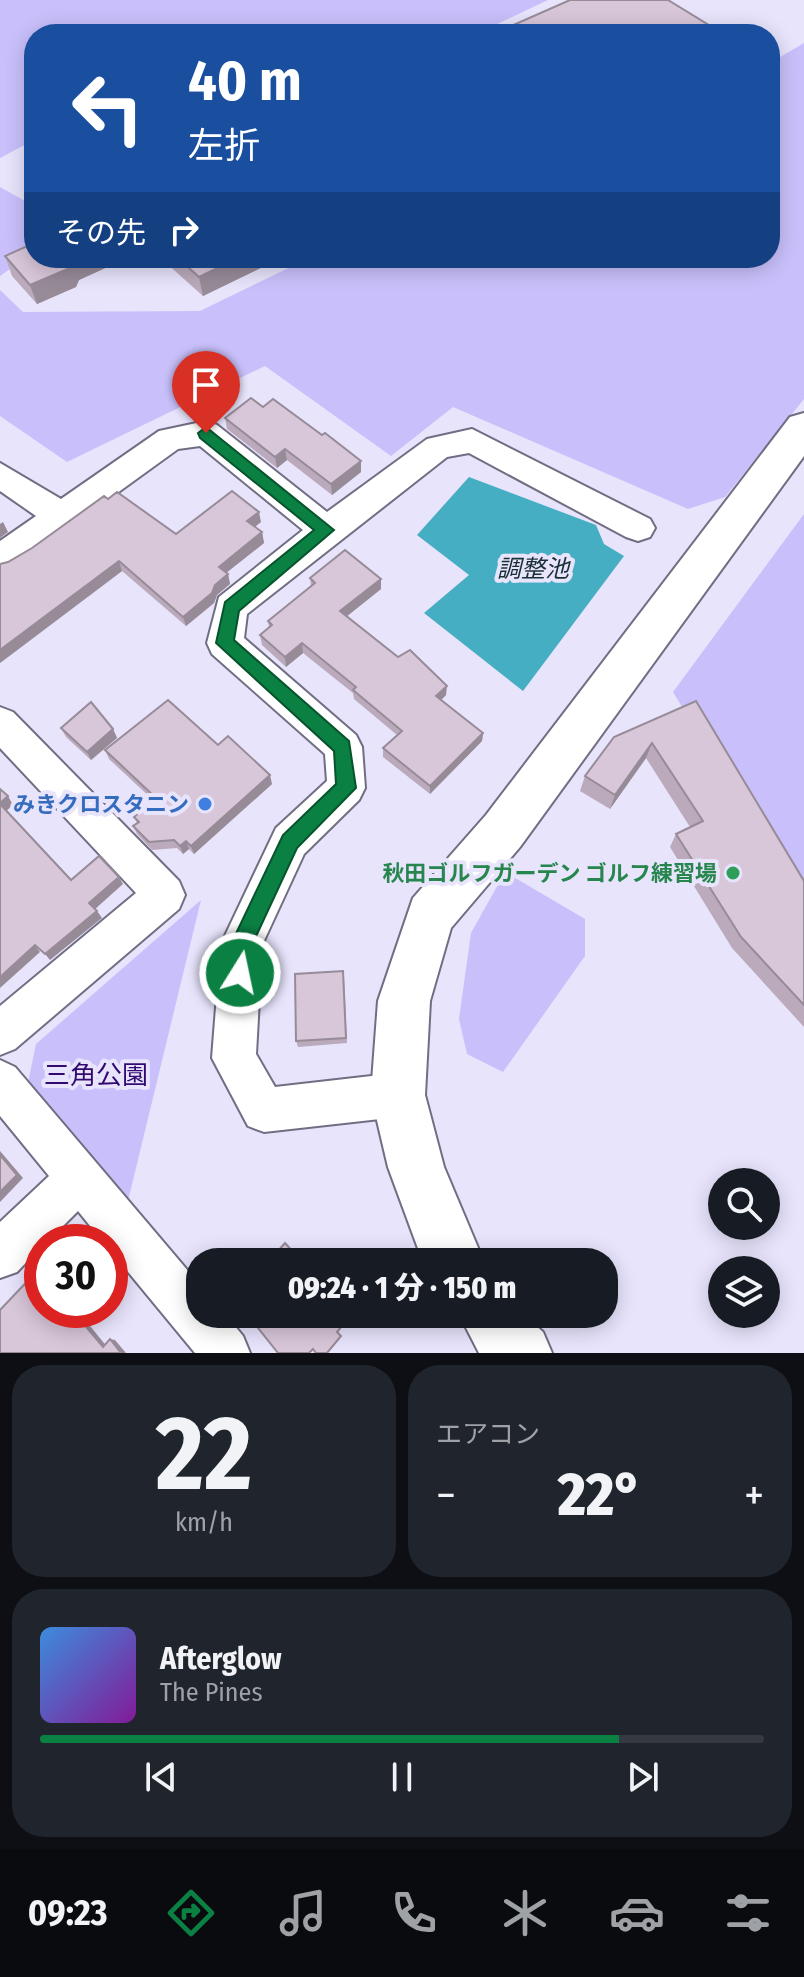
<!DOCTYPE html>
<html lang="ja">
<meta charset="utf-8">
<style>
body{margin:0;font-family:"Fira Sans Condensed","Noto Sans JP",sans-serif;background:#20242c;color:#f1f3f6;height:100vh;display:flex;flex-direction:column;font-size:30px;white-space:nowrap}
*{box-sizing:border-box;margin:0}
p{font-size:26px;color:#9ea1a6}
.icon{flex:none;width:44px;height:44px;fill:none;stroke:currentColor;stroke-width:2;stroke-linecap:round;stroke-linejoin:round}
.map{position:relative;height:1353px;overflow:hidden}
.panel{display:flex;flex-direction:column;gap:12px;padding:12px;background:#0d0f14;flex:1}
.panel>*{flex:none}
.hud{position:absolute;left:24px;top:24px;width:756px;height:244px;border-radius:32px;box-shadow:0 4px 20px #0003;background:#1a4fa0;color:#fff;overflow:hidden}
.buttons{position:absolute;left:708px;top:1168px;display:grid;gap:16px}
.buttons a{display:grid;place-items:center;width:72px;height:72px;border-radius:50%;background:#171b24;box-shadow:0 4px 20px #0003;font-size:40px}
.speed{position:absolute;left:24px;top:1224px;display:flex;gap:16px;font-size:40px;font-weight:700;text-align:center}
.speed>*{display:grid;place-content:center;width:104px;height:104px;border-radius:50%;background:#171b24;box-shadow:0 4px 20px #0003;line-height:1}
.speed .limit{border:12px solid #d22;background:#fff;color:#111}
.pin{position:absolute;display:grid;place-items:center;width:68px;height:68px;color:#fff;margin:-82px -34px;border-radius:50% 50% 50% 0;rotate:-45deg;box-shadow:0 0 8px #0007}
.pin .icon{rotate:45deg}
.me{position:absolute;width:88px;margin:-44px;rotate:10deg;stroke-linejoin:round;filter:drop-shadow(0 0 6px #0008)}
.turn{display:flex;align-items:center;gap:28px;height:168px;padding:0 32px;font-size:36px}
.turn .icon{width:104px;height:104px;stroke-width:2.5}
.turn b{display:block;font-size:56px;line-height:68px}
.then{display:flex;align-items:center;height:76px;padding:0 32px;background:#0003;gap:16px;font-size:30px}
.big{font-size:60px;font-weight:800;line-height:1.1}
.panel .card{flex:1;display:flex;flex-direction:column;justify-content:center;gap:12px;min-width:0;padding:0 28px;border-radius:32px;background:#20242c}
.panel .dial{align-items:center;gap:0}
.dial b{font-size:104px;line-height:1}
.song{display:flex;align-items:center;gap:24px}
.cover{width:96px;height:96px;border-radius:12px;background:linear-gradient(135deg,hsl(210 70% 55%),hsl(290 70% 35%))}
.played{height:8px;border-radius:4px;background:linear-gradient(90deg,#0b8043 80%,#363941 80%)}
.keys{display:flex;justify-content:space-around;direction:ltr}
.heat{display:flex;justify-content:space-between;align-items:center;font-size:44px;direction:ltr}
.panel .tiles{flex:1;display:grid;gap:12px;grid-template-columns:1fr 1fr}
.card:last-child{grid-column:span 2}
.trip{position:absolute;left:186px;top:1248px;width:432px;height:80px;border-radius:32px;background:#171b24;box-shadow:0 4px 20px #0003;font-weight:800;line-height:80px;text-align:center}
.menu{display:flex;height:128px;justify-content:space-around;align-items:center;background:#090b0e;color:#9ea1a6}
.menu .icon{width:56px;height:56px}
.menu .active{color:#0b8043}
.menu b{font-size:36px;color:#f1f3f6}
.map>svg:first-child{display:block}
.green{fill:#c9c0fb}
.water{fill:#46aec2}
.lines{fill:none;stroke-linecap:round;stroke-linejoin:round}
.street-casing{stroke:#716e83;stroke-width:4}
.secondary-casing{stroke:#716e83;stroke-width:4}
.street{fill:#fff;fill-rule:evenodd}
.secondary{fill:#fff;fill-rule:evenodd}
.wall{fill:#baaabb}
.shaded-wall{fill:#978b98}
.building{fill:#d8c6d9;stroke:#978b98;stroke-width:2}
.route{fill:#0b8043;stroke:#07532c;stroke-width:2}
.shop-dot{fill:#3f7fe0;stroke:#e7e4fc;stroke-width:3}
.leisure-dot{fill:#2e9e5b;stroke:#e7e4fc;stroke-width:3}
.labels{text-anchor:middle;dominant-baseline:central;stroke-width:8;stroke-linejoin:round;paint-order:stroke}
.shop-label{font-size:22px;font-weight:bold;fill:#366cbe;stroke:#e7e4fc;text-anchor:end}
.leisure-label{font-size:22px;font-weight:bold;fill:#27864d;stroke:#e7e4fc;text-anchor:end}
.water-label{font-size:24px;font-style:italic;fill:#182f34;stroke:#e7e4fc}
.near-park-label{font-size:26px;fill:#320970;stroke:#e7e4fc}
</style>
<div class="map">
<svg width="804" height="1353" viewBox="0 0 804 1353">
<rect width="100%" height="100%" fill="#e7e4fc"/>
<!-- green -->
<g class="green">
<polygon points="0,0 548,0 476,34 34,34 34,140 0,158"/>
<polygon points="804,43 804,399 725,497 688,509 453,407 391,456 265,366 67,462 0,416 0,290 23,312 200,311 309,258 770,258 770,63"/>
<polygon points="0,187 34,206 34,252 0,276"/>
<polygon points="804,514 804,906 673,692"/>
<polygon points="505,872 585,919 585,956 503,1072 467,1054 459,1019 471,933"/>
<polygon points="201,900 126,1209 26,1092 36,1044"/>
</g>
<!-- water -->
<polygon class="water" points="469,477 596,525 604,544 624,556 523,691 424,613 469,575 417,535"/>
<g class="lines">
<!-- street casing -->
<g class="street-casing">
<g id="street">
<polygon points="206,421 217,425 327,512 427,439 472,429 650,519 655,528 650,537 638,541 626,537 469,453 447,457 247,614 244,638 356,735 362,747 365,788 359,800 304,854 262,945 256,1054 275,1087 398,1073 414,1079 420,1095 414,1111 398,1117 264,1132 248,1126 212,1058 221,944 276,828 327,781 325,754 212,654 207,643 219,597 303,530 200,446 178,449 12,569 0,573 0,541 36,516 0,491 0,463 61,499 159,431"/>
<polygon points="0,707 13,712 179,881 185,895 179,909 15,1049 0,1055 0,1006 136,893 0,748"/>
<polygon points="0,1060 15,1067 200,1285 200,1314 225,1314 243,1336 250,1353 195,1353 110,1250 110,1242 103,1242 78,1211 47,1242 42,1242 42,1246 17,1272 0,1278 0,1222 49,1176 0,1116"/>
</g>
</g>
<!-- secondary casing -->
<g class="secondary-casing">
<g id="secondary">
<polygon points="804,413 804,456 520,847 451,928 430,1001 425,1095 444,1167 484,1262 423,1262 388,1167 371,1095 378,1001 413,898 486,815 790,417"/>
<polygon points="459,1314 523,1314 543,1332 552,1353 479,1353"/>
</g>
</g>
<!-- street -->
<use href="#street" class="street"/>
<!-- secondary -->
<use href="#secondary" class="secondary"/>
</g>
<!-- wall -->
<g class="wall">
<polygon points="5,256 34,258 281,258 203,296 165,262 125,259 79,280 76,287 37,304 12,276"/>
<polygon points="225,418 361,472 332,495 287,460 277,468 227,429"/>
<polygon points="108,499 176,534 261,522 255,527 262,532 264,543 226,573 228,574 230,584 217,595 214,603 186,626 122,571 0,663 0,564 8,562 32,548"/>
<polygon points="310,578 381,589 347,616 446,695 441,700 483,733 482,741 430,794 383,757 383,748 397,735 354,699 353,693 303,653 286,667 262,645 260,635 269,628 268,621 311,586"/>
<polygon points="696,701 804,881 804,1027 732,948 670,847 676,834 690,827 646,758 610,809 580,791 585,776"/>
<polygon points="61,728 113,729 117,738 91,760 66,737"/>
<polygon points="218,745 272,784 194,854 189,849 183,854 177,848 152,850 137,834 133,826 137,823 134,817 153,800 109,759 105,750"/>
<polygon points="344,978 347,1043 298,1047 296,1041"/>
</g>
<!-- shaded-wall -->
<g class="shaded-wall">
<polygon points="712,27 710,34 698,34"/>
<polygon points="79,258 125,258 125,259 79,280 76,287 37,304 30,285"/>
<polygon points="238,258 281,258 203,296 199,277"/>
<polygon points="285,449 287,460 277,468 275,457"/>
<polygon points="361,461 361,472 332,495 331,484"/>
<polygon points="259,512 261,522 249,531 247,521"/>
<polygon points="3,522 8,532 0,538 0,524"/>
<polygon points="262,532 264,543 221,577 219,567"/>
<polygon points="119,561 122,571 0,663 0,650"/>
<polygon points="228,574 230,584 217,595 214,603 186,626 183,617 215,585"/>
<polygon points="381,579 381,589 341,621 340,611"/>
<polygon points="302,643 303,653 286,667 285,657"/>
<polygon points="447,686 446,695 436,705 436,696"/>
<polygon points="113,729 117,738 91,760 87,752"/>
<polygon points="483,733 482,741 430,794 430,786"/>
<polygon points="652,743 646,758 610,809 615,795"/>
<polygon points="270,775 272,784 194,854 191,846"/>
<polygon points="8,796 13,805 5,812 0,803"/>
<polygon points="186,841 189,849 183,854 180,846"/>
<polygon points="119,877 123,884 94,910 89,903"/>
<polygon points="97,911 102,918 50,960 45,954"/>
<polygon points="35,945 40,952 0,988 0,977"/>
<polygon points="0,1151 23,1178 0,1202"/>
<polygon points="72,1310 77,1310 108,1348 103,1347"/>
<polygon points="110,1339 115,1340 126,1353 121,1353"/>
</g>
<!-- building -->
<g class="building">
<polygon points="570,0 668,0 712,27 698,34 493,34"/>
<polygon points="34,243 34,258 79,258 73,260 70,268 30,285 5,256"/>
<polygon points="178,258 238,258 199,277"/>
<polygon points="251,398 263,407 273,399 322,435 325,433 361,461 331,484 285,449 275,457 225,418"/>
<polygon points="232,491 259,512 247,521 262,532 219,567 228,574 215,585 212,593 183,617 119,561 0,650 0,564 8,562 32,548 104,496 108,499 117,492 176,534"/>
<polygon points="345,550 381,579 340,611 398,657 410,650 447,686 436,696 483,733 430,786 383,748 402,731 353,690 356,687 302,643 285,657 260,635 272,625 268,621 315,583 310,578"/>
<polygon points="168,700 218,745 228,736 270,775 191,846 186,841 180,846 174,840 149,842 133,826 139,822 134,817 156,798 105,750"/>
<polygon points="696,701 804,881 804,1005 741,937 676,834 703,821 652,743 615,795 585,776 614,737"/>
<polygon points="91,702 113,729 87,752 61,728"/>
<polygon points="0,789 8,796 0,803"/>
<polygon points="0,804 71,880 99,856 119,877 89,903 97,911 45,954 35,945 0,977"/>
<polygon points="343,971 346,1038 296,1041 295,974"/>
<polygon points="0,1155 17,1175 0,1192"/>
<polygon points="285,1243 302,1262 268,1262"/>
<polygon points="38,1270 42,1275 42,1310 72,1310 103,1347 110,1339 121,1353 0,1353 0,1310"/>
<polygon points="247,1314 352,1314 337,1332 341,1336 327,1353 316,1353 313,1349 309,1353 278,1353"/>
</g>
<!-- route -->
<polygon class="route" points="206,427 334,530 239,611 234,640 349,741 356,788 297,848 252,945 247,980 240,983 232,980 229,973 231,944 283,835 336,784 334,751 216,643 225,602 314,530 200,438 198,433"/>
<!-- markers -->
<circle class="shop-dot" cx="205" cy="804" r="8"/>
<circle class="leisure-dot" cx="733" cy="873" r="8"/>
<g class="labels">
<!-- shop labels -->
<g class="shop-label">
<text x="189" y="804">みきクロスタニン</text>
</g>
<!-- leisure labels -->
<g class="leisure-label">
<text x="717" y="873">秋田ゴルフガーデン ゴルフ練習場</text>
</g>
<!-- water labels -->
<g class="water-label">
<text x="533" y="569">調整池</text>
</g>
<!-- near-park labels -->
<g class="near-park-label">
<text x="96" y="1075">三角公園</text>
</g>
</g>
</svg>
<div class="buttons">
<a><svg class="icon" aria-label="search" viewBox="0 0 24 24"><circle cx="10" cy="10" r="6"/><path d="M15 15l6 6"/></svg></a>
<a><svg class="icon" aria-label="layers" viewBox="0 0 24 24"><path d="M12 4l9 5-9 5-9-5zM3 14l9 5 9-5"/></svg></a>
</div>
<div class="speed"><div class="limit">30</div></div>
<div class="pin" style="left:206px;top:433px;background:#d93025"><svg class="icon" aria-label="arrive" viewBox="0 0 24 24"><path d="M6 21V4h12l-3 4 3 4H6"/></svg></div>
<svg class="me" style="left:240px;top:973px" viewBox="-20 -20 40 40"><circle r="17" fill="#0b8043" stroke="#fff" stroke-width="3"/><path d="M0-11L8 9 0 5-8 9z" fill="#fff"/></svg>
<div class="trip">09:24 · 1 分 · 150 m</div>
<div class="hud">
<div class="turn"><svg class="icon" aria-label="left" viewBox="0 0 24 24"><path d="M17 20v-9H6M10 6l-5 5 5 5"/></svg><div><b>40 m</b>左折</div></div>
<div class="then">その先<svg class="icon" aria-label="right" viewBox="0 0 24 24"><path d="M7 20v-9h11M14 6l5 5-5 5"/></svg></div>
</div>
</div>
<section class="panel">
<div class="tiles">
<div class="card dial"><b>22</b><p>km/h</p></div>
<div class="card"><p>エアコン</p>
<div class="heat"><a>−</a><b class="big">22°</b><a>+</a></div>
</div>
<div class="card">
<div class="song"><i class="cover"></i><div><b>Afterglow</b><p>The Pines</p></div></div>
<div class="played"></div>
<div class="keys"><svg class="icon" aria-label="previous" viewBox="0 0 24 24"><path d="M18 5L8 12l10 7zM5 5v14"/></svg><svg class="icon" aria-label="pause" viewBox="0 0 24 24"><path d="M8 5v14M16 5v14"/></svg><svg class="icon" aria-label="next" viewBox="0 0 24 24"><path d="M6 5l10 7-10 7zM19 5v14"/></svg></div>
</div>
</div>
</section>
<nav class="menu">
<b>09:23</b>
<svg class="icon active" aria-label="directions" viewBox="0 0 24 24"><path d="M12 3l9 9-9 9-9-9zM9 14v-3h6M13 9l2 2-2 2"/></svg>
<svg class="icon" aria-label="music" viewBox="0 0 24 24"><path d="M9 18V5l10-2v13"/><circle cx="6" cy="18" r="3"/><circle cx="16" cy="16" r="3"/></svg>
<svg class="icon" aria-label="phone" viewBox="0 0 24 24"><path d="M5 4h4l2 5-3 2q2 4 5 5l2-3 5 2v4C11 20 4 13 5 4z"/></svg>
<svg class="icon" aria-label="climate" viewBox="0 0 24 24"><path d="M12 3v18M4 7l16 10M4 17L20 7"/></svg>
<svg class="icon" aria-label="car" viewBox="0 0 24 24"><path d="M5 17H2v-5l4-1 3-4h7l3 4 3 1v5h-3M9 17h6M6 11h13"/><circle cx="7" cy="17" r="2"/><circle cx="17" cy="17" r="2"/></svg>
<svg class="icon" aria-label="filters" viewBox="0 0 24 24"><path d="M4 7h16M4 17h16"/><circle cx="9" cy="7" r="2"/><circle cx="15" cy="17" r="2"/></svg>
</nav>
